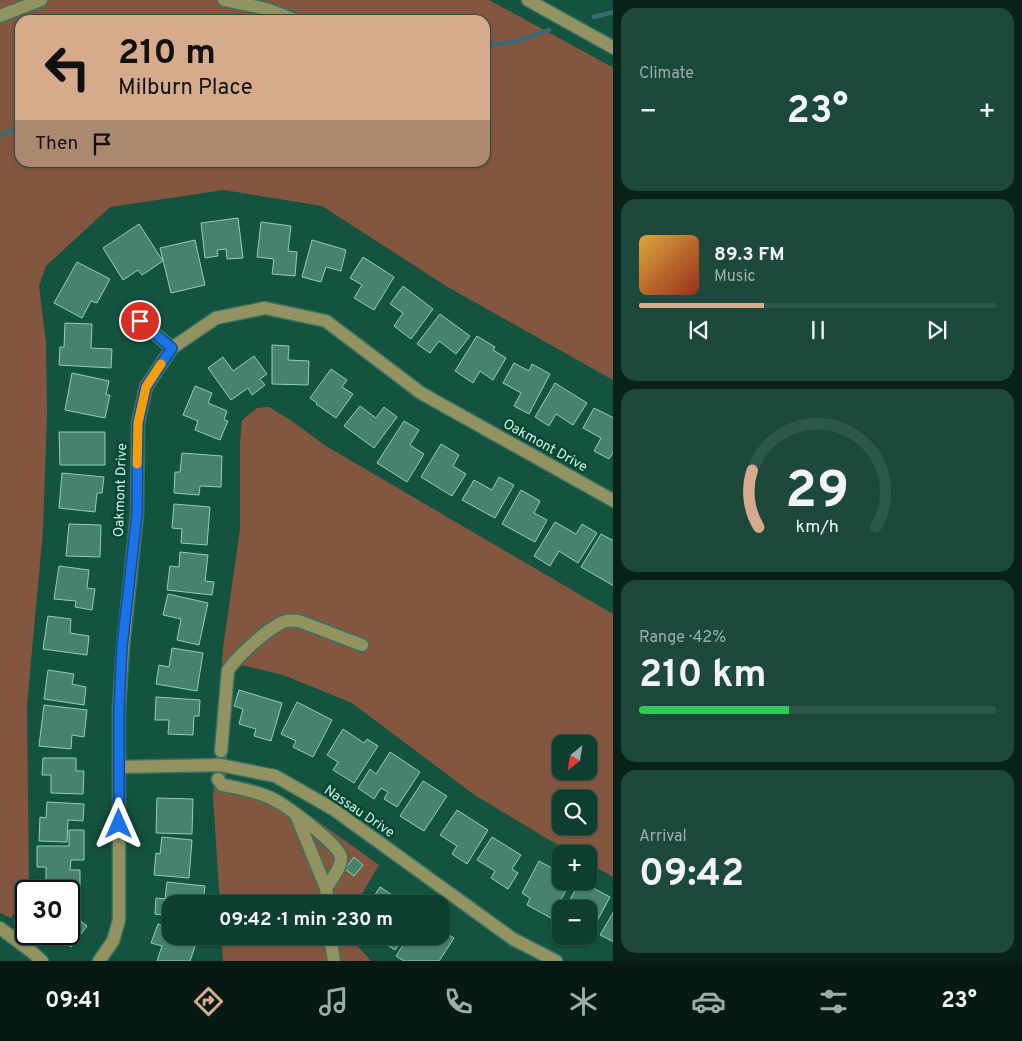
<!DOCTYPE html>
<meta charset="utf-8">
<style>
body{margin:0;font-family:Overpass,sans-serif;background:#1c493c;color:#f1f3f6;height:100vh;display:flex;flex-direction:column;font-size:19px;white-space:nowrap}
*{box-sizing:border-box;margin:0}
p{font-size:16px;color:#9baeab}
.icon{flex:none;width:28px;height:28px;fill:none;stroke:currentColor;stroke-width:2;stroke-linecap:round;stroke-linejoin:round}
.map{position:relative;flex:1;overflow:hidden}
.details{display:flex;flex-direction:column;gap:8px;padding:8px;background:#08221a;width:409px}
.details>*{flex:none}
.guide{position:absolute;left:15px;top:15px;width:475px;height:152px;border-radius:15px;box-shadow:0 1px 4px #0004,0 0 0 1px #2e574c;background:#d6ab8b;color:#111;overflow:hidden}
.needle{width:32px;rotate:210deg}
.fabs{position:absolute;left:552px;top:735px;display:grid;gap:10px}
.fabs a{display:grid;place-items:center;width:45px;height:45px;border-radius:10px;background:#0e3e30;box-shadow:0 1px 4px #0004,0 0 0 1px #2e574c;font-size:25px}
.speed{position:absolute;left:15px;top:880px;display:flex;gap:10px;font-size:25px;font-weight:700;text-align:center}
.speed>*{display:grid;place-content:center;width:65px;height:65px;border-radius:50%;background:#0e3e30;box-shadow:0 1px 4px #0004,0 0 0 1px #2e574c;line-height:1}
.speed .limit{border:2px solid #111;border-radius:8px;background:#fff;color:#111}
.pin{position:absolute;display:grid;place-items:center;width:42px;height:42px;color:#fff;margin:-21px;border:2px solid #fff;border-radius:50%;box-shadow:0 1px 5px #0007}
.me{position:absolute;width:55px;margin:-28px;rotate:0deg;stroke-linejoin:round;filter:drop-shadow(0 0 4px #0008)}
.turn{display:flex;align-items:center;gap:18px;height:105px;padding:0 20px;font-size:22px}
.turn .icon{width:65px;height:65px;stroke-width:2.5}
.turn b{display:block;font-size:35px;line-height:42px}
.then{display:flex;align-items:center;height:48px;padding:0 20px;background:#0003;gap:10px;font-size:19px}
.big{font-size:38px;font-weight:700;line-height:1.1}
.details .card{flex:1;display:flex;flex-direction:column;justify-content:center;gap:8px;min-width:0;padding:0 18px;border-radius:15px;background:#1c493c}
.details .dial{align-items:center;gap:0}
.dial svg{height:130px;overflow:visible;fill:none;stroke:#2e574c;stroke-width:7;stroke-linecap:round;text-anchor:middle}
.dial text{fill:#f1f3f6;stroke:none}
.song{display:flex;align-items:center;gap:15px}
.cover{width:60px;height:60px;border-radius:8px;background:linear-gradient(135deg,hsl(40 70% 55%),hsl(10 70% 35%))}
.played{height:5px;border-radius:2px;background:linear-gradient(90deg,#d6ab8b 35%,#2e574c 35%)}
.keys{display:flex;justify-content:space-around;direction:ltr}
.heat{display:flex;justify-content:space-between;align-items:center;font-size:28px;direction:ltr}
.charge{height:8px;border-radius:4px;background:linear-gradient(90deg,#34c759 42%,#2e574c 0)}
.trip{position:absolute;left:162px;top:895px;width:288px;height:50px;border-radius:15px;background:#0e3e30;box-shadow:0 1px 4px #0004,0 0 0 1px #2e574c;font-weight:700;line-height:50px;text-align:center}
.menu{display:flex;height:80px;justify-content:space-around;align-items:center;background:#061913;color:#9baeab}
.menu .icon{width:35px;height:35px}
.menu .on{color:#d6ab8b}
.menu b{font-size:22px;color:#f1f3f6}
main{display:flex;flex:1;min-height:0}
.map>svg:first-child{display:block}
.green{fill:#835640;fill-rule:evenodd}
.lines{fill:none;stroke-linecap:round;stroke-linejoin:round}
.stream{stroke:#3f6970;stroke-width:4.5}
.building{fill:#46826c;stroke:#92d0b7}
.minor-casing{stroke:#397361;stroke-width:15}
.minor{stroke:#939361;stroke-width:12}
.route-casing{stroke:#114b97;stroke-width:12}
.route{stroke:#1a73e8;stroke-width:9}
.slow{stroke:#f59e0b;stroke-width:9}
.labels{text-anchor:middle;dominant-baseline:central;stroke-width:5;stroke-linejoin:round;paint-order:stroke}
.street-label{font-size:14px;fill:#d3f1e4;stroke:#024835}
</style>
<main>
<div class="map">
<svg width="614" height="961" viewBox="0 0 614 961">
<rect width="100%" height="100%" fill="#135340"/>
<!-- green -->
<g class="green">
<path d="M0,0H489L614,68L613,380L446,286L322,206L224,190L110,207L46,266L39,286L46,343L47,415L43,530L27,705L29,887L11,918L0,913ZM20,20H485V162H20Z"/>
<path d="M269,407L289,419L326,446L613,614V877L589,863V854H573L476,796L352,703L283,675L238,664L231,676L226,779L270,792L305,812L379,865L356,904H220L213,797L223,648L240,529V444L242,420L257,408ZM561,744H589V771H561ZM561,799H589V826H561Z"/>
<polygon points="221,936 349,936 371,961 223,961"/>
</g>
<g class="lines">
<!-- stream -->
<g class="stream">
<polyline points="594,17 614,12"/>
<polyline points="485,45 514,42 549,30"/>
<polyline points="0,135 20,127"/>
</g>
</g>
<!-- building -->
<g class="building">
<polygon points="238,218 243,258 227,259 226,249 217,250 218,256 205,258 201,223"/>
<polygon points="261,222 291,226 288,251 297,252 295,276 272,274 274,259 257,257"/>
<polygon points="139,224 163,261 142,275 138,270 123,280 103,248"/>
<polygon points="195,240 205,285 171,293 160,248"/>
<polygon points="312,240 346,250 341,271 326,267 321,282 302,277"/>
<polygon points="363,257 394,277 374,310 354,298 362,285 350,278"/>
<polygon points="77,262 110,279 97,303 91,301 82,318 54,303"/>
<polygon points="403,286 433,309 411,339 394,326 403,313 390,304"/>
<polygon points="440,314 470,336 456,354 439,341 430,353 417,344"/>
<polygon points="65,323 92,324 91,348 112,349 111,368 59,365 60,347 64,347"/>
<polygon points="477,336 495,347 493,350 506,358 493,380 480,371 473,383 455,371"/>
<polygon points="272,345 289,346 288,360 309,361 308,385 272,384"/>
<polygon points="254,356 267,374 260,379 265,385 252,395 248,388 231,400 208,368 223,357 233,371"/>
<polygon points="514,363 529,371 532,364 550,374 529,414 514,406 521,393 503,383"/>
<polygon points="331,369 347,380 342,387 353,394 336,418 316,404 317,403 310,398"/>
<polygon points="72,373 109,381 106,395 110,395 105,418 65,410"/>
<polygon points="555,383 587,403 573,425 556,414 549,426 535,417"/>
<polygon points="195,386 212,393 208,403 227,411 224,420 228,421 220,440 195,430 198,421 183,415"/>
<polygon points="360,406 376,418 384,407 397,417 374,448 344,426"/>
<polygon points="594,408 614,418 614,451 609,459 594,451 601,438 583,428"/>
<polygon points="404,421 419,430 410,445 424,454 407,482 377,463"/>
<polygon points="59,432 105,432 105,465 60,465"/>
<polygon points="441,444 459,455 453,466 466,474 452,496 421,477"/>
<polygon points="182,453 222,456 221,487 200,486 199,495 174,493 175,472 180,472"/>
<polygon points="62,473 104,477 102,493 97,493 95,512 59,508"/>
<polygon points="499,477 514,485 495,518 462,500 474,480 492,490"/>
<polygon points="521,490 540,501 534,513 547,520 535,542 502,524"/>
<polygon points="174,504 210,507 207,545 181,543 182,529 172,528"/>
<polygon points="555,522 576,534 582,524 597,533 578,563 559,551 550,566 534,556"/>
<polygon points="69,524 101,525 100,557 66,556"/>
<polygon points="601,534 614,541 614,586 581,567"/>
<polygon points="180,552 208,555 205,581 214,582 212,595 167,590 170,566 179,567"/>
<polygon points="59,566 89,570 87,588 95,589 92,610 75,607 76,601 54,599"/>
<polygon points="168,594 208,603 199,645 177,640 181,619 163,615"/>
<polygon points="48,616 71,619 70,633 89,636 87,655 43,649"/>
<polygon points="172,648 203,653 197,691 156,684 159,665 169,667"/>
<polygon points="48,670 74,674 72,684 86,687 84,705 44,699"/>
<polygon points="239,690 282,703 271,741 254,736 256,729 239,724 243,709 234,706"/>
<polygon points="156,697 200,700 199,716 194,716 193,735 168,734 169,720 155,720"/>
<polygon points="297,702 332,720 313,757 293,747 296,741 281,734"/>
<polygon points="44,705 87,710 84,737 72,735 71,749 39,746"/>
<polygon points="343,729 364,743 367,739 378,746 354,783 333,770 338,762 327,755"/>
<polygon points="390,752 420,772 397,807 384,799 388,792 381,788 374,799 358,788 370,769 376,774"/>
<polygon points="43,758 76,758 76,771 84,771 83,794 51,793 51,775 42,775"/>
<polygon points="423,781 447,796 424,831 400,816"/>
<polygon points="157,798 193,799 192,834 156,833"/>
<polygon points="47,802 84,804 83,821 68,820 67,842 39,841 40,817 46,818"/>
<polygon points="457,810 488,830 467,864 452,854 457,846 440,835"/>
<polygon points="69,830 84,830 84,860 71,860 70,870 80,870 80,889 46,888 46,867 37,867 37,846 69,846"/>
<polygon points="162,837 192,840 189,878 154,875 156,853 160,854"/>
<polygon points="492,837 521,855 512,869 518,873 508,889 491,878 495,871 477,860"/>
<polygon points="354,857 363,865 354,876 345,869"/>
<polygon points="539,861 561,873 561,881 571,881 551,918 527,905 530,898 522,893"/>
<polygon points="580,881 610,897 589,936 589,909 565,909"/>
<polygon points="167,882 205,886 203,904 171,904 171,916 155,914 156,898 165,899"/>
<polygon points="380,887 398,899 395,904 369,904"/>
<polygon points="614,911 614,942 600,935"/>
<polygon points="69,912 87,926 71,947 54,934 69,934"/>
<polygon points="158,924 171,929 171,936 192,936 198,938 190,961 157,961 162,946 151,943"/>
<polygon points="441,930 454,938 439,961 404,961 396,956 409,936 420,936 429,942 433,936 441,936"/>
<polygon points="374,936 404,936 395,950"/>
</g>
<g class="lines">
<!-- minor casing -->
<g class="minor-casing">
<g id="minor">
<polyline points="224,0 267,9 295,20"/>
<polyline points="528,0 614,48"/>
<polyline points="0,16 41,0"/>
<polyline points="140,321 172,348"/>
<path d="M221,751L228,670C238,656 267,629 283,622C288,620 293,620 299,621L362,645"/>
<polyline points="119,767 220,765 275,776 333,809 513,939 556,961"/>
<path d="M218,779L222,785C238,788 256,791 271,798C284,804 339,844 341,857C342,867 331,880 326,888"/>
<polyline points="296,815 326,888 328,904"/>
<polyline points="0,928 32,952 42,961"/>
<polyline points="330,936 334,961"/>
<polyline points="99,961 113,941 119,920 119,708 123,647 137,514 138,423 146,387 172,348 216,318 265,308 326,321 421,393 614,501"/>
</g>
</g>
<!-- minor -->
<use href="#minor" class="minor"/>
</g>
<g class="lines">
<!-- route casing -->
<g class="route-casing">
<polyline id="route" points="119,824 119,708 122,647 137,514 138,423 146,387 172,348 140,321"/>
</g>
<!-- route -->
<use href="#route" class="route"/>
<!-- slow -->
<polyline class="slow" points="137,464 138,423 146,387 161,364"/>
</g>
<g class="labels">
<!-- street labels -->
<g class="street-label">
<text transform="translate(545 446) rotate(29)">Oakmont Drive</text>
<text transform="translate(121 490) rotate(-88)">Oakmont Drive</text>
<text transform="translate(359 812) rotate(34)">Nassau Drive</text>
</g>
</g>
</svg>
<div class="fabs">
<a><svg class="needle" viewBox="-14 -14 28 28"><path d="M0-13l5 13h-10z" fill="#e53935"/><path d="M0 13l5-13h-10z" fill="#9baeab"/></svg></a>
<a><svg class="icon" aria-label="search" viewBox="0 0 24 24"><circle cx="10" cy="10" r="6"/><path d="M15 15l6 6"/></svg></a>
<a>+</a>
<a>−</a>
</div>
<div class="speed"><div class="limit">30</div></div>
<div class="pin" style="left:140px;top:321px;background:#d93025"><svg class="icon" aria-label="arrive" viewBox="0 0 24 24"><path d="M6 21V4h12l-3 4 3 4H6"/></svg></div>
<svg class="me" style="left:119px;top:824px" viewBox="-20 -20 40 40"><path d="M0-17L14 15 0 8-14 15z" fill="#1a73e8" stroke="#fff" stroke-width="4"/></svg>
<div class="trip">09:42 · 1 min · 230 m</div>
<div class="guide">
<div class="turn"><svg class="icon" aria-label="left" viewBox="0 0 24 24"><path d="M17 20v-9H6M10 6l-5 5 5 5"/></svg><div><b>210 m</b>Milburn Place</div></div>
<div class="then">Then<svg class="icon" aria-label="arrive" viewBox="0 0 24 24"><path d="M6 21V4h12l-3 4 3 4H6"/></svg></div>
</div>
</div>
<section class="details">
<div class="card"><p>Climate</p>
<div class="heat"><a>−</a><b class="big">23°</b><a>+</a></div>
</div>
<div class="card">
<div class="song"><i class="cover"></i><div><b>89.3 FM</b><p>Music</p></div></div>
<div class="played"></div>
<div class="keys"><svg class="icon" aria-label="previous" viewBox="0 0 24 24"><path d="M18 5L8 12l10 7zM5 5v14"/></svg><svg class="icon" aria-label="pause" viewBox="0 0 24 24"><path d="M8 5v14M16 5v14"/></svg><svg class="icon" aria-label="next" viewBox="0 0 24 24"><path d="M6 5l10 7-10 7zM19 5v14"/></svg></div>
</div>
<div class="card dial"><svg viewBox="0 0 100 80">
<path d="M14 69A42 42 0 1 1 86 69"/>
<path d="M14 69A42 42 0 0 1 10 34" stroke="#d6ab8b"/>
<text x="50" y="56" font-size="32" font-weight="700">29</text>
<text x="50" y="72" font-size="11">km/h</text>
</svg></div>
<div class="card"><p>Range · 42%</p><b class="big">210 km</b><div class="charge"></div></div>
<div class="card"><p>Arrival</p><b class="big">09:42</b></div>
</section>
</main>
<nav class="menu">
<b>09:41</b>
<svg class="icon on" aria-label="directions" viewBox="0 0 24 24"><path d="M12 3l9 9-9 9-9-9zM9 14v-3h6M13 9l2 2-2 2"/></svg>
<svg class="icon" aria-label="music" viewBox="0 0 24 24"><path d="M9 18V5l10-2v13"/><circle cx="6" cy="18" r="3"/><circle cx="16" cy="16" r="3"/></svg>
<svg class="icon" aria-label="phone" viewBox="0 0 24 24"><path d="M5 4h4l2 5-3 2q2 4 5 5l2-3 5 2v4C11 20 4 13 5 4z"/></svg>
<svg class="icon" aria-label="climate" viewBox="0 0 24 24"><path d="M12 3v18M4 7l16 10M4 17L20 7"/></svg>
<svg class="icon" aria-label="car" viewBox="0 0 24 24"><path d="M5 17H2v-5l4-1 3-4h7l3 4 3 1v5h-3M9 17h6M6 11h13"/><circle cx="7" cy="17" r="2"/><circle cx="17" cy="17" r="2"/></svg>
<svg class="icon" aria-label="filters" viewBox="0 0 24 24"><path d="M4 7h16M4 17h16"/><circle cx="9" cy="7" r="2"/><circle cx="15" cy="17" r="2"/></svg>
<b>23°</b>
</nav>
